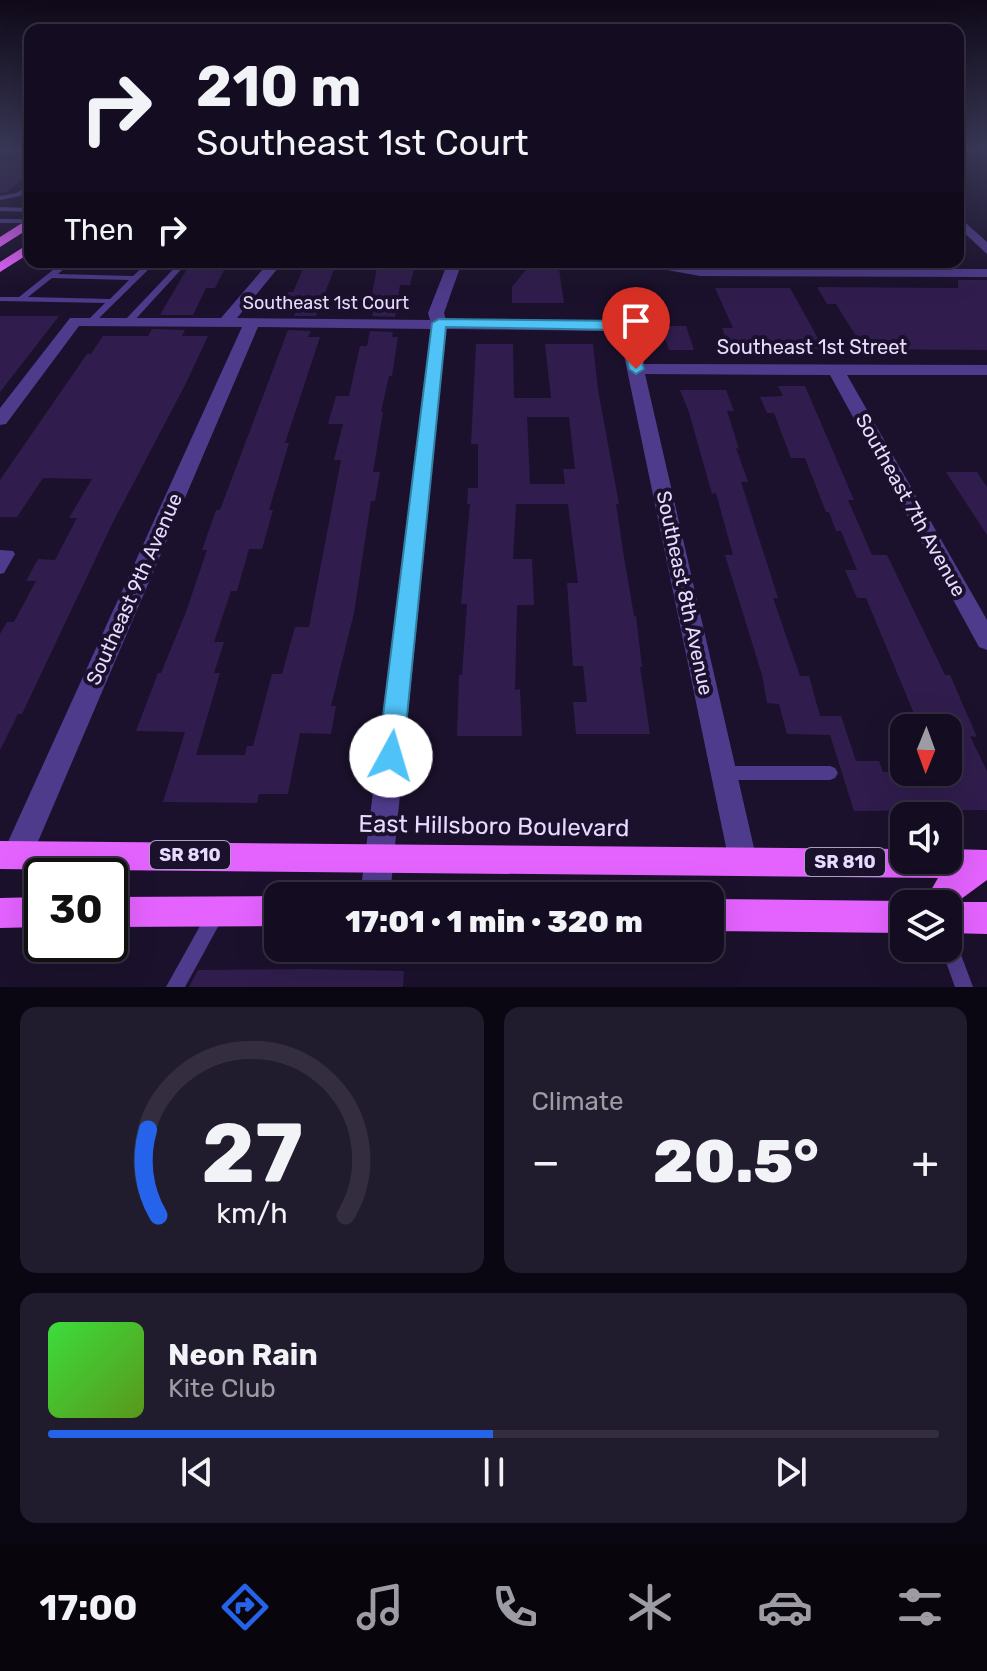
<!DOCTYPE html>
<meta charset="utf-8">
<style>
body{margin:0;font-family:Rubik,sans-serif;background:#211b2e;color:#f1f3f6;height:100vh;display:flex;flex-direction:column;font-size:30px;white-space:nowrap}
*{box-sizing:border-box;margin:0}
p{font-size:26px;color:#9d9ca5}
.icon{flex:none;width:44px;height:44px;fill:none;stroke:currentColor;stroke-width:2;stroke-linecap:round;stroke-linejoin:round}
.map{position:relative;height:987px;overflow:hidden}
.details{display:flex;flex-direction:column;gap:20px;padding:20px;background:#0b0712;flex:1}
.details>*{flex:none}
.banner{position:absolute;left:24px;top:24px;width:940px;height:244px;border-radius:16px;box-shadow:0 8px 32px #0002,0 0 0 2px #332d3f;background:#140d21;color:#f1f3f6;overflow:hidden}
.needle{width:52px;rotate:181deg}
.controls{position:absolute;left:890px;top:714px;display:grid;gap:16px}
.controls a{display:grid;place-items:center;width:72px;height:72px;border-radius:16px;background:#140d21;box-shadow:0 8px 32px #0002,0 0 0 2px #332d3f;font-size:40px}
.speed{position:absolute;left:24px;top:858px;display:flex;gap:16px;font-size:40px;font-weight:700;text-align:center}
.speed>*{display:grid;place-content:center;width:104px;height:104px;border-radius:50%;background:#140d21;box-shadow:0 8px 32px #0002,0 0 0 2px #332d3f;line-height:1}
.speed .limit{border:4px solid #111;border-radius:12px;background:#fff;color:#111}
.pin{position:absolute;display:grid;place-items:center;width:68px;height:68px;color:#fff;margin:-82px -34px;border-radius:50% 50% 50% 0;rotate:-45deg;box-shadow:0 0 8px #0007}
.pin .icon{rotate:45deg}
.me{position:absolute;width:88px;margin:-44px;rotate:6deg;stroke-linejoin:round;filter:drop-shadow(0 0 6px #0008)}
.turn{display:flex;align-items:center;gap:28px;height:168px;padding:0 40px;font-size:36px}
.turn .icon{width:104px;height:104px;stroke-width:2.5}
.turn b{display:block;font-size:56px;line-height:68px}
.then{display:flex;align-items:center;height:76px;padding:0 40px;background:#0003;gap:16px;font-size:30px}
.big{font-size:60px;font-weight:800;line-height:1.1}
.details .widget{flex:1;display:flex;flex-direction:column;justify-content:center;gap:12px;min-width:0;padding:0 28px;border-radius:16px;background:#211b2e}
.details .dial{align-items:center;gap:0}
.dial svg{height:208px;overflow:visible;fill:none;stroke:#332d3f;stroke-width:7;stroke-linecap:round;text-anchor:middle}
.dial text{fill:#f1f3f6;stroke:none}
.song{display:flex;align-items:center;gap:24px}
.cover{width:96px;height:96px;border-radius:12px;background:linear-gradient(135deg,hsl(120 70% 55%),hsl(90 70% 35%))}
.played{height:8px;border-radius:4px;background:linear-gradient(90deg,#2563eb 50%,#332d3f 50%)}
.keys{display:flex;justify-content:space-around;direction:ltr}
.heat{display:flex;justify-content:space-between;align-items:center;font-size:44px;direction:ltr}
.details .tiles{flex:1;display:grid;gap:20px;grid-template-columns:1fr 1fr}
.widget:last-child{grid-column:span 2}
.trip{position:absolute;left:264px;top:882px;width:460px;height:80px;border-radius:16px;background:#140d21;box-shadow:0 8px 32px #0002,0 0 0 2px #332d3f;font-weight:800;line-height:80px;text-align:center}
.tabs{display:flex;height:128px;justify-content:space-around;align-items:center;background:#08050d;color:#9d9ca5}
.tabs .icon{width:56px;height:56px}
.tabs .active{color:#2563eb}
.tabs b{font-size:36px;color:#f1f3f6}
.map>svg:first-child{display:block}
.building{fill:#301d4d;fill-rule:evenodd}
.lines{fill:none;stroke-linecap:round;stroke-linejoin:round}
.lane{fill:#4f3b8b;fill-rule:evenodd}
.street{fill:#4f3b8b;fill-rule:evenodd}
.primary{fill:#e463ff;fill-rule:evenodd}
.route{fill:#4fc3f7;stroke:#337fa1;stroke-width:2}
.labels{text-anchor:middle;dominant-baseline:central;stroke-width:8;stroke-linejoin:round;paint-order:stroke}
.far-street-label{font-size:18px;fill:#e7dcff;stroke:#1b112c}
.shield{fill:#1b112c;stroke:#aa9fc0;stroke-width:2}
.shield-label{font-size:18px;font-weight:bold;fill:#e7dcff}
.street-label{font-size:20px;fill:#e7dcff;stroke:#1b112c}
.near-street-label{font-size:24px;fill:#e7dcff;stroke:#1b112c}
</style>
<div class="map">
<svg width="987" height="987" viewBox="0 0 987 987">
<rect width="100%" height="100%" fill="#1b112c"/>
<!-- building -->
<g class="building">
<polygon points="17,156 30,156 30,172 7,192 0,193 0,163 9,163"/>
<polygon points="191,262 228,262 215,288 206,288 193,315 160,315"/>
<polygon points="313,262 337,262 316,316 294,316 297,310 280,310 288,292 293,292 303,269 309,270"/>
<polygon points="378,262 416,262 410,285 400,285 395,317 372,316 374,310 369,310"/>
<polygon points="532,262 558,262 564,303 512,303 512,287"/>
<polygon points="958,280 987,280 987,350 864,349 836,304 827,304 817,287 958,288"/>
<polygon points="715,288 790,288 824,349 729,347 722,328 733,328"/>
<polygon points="0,316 59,316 0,392"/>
<polygon points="661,326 686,326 694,350 669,350"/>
<polygon points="152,329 185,330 182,336 208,336 185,385 112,524 22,714 18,714 0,750 0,634 7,622 14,622 36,581 26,581 38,559 55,560 77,518 69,518 92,479 43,478 17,517 0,517 0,480 87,354 91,354 103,336 148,336"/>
<polygon points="288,330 311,331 308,337 320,337 285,443 289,443 269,510 273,510 262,549 249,549 237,591 231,591 214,642 224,642 214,673 220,673 196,755 245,755 247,746 253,746 272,674 282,674 295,627 309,627 341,460 334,460 343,424 328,424 336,396 349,396 360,346 367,346 370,331 393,332 392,337 398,337 392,376 389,376 381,412 383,412 373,472 380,472 375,501 371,501 354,613 331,706 336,706 331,734 300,733 288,794 259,794 257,803 163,802 185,732 136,731 158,673 161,673 186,612 207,550 202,550 216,510 220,510"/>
<path d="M476,344H513L514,398H551L545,344H593L598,390L619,504H616L623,551L634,616H636L642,667H640L650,734H576L573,702H587L583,666H573L567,583H578L568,504H516L513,559H532L534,605H517L515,690L520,689L522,736H457L459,675H462L467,604H461L470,504H467L468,488H478V444H471ZM527,417H569L575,469H563L565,484H530Z"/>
<polygon points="778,386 805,386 854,500 848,500 872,555 887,555 945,675 950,675 977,737 970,736 987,771 987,810 854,811 830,735 787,734 779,704 767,703 762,675 725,555 733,555 716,493 712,494 689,412 680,390 726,390 734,411 727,411 739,449 736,448 748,482 741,482 778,598 773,598 800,676 809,676 820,716 841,716 856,761 879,761 883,772 948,772 948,728 920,728 866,598 857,598 845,570 857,570 841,531 836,531 829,512 826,512 805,458 791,458 774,413 767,413 760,397 783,396"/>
<polygon points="946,472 977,472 987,487 987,535"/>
<polygon points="308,969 404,971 403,987 189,987 198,970"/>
</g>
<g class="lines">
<!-- lane -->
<g class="lane">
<rect x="0" y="149" width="30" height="4"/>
<polygon points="30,185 30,190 20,196 0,200 0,196 16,193"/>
<polygon points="0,207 30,208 30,212 0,211"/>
<rect x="0" y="219" width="30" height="4"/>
<path d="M63,262H72L58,274L133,276L148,262H156L94,323L91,324L87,321L105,303L0,301V297H19ZM52,278L129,280L110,299L28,297Z"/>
<polygon points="180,262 188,262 132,323 126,323 126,319"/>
<polygon points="0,550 13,551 15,554 4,573 0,574"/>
<polygon points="724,766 830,766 835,768 838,773 835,778 830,780 724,780 719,778 716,773 719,768"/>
<polygon points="216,905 222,908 225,914 185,987 166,987 210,908"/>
<polygon points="948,933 954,936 973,987 955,987 941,948 948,948"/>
</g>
<!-- street -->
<g class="street">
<polygon points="958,216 987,242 987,254 958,227"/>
<polygon points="269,262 283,262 237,318 430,320 428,313 448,262 462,262 444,313 446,320 626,321 634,326 642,364 987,365 987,375 847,375 987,620 987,650 979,647 830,375 645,374 757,861 753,871 742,875 731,871 619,331 446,329 390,896 360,896 431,329 258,327 28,865 17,869 6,865 2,855 242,327 79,326 6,424 0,425 0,408 70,318 221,318"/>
<polygon points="653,262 700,268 987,269 987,277 700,276 667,270"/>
</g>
<!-- primary -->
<g class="primary">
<polygon points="30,218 30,228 0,247 0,237"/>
<polygon points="30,243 30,253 0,272 0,262"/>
<polygon points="0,841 904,849 904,860 948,860 948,849 987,850 987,880 957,902 987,902 987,934 948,933 948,904 923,904 938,878 0,869"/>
<polygon points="278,896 278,926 110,927 110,897"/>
<polygon points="42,897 42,927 0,928 0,898"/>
<polygon points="710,899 904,901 910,904 904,904 904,933 710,931"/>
</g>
</g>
<!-- sky -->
<linearGradient id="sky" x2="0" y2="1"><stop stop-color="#0f0918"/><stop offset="0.52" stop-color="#393856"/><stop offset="1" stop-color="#393856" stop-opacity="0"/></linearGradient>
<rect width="987" height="287" fill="url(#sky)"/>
<!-- route -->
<polygon class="route" points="439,319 626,321 633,326 644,369 636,374 629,369 620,330 446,327 403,756 400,763 391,766 382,763 378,756 432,323"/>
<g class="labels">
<!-- far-street labels -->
<g class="far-street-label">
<text x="326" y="303">Southeast 1st Court</text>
</g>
<!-- shield labels -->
<g class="shield">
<rect x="150" y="841" width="80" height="28" rx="6"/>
<rect x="805" y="848" width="80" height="28" rx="6"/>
</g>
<g class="shield-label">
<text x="190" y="855">SR 810</text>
<text x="845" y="862">SR 810</text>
</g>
<!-- street labels -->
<g class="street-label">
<text x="812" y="347">Southeast 1st Street</text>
<text transform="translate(911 505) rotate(61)">Southeast 7th Avenue</text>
<text transform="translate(134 589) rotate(-66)">Southeast 9th Avenue</text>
<text transform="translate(685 593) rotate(78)">Southeast 8th Avenue</text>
</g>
<!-- near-street labels -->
<g class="near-street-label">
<text transform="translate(494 826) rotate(1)">East Hillsboro Boulevard</text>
</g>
</g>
</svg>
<div class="controls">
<a><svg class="needle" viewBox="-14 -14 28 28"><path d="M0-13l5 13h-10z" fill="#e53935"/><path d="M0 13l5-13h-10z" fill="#9d9ca5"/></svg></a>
<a><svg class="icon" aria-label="sound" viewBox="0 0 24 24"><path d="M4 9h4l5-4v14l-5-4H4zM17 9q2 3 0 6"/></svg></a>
<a><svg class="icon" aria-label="layers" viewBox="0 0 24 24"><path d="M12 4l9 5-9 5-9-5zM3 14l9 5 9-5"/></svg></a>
</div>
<div class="speed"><div class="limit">30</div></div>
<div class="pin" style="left:636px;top:369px;background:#d93025"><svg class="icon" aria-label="arrive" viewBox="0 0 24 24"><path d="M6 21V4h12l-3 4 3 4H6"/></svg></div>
<svg class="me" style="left:391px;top:756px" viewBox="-20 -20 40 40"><circle r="19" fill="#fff"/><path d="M0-13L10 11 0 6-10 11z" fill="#4fc3f7"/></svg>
<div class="trip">17:01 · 1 min · 320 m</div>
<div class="banner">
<div class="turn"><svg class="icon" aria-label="right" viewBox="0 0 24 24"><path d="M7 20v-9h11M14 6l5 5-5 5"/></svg><div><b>210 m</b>Southeast 1st Court</div></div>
<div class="then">Then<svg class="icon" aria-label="right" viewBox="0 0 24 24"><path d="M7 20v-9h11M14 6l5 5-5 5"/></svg></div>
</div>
</div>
<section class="details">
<div class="tiles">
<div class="widget dial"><svg viewBox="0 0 100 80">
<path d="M14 69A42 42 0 1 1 86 69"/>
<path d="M14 69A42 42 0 0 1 10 36" stroke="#2563eb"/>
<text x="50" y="56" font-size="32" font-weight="700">27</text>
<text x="50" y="72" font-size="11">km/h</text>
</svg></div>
<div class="widget"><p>Climate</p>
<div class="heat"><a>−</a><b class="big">20.5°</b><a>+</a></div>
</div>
<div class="widget">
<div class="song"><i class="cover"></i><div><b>Neon Rain</b><p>Kite Club</p></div></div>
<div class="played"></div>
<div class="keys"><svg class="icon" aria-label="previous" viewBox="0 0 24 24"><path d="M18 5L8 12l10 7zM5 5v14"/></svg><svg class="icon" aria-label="pause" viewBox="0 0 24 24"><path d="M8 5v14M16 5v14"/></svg><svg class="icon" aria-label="next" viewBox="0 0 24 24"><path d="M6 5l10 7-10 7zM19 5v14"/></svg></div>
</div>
</div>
</section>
<nav class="tabs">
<b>17:00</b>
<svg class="icon active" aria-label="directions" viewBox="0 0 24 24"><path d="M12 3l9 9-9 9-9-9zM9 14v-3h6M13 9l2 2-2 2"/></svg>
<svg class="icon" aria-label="music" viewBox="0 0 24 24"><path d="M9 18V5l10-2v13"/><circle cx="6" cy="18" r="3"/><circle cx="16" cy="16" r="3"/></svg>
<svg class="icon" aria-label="phone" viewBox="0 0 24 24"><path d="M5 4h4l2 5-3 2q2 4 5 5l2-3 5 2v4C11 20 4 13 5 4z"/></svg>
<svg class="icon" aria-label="climate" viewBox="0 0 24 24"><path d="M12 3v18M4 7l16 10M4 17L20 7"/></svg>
<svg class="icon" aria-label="car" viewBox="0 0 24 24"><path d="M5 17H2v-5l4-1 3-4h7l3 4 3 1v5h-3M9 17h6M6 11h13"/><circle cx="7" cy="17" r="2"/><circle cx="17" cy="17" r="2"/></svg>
<svg class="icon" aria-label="filters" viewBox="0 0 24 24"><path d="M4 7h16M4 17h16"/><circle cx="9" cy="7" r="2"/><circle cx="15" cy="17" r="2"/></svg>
</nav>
